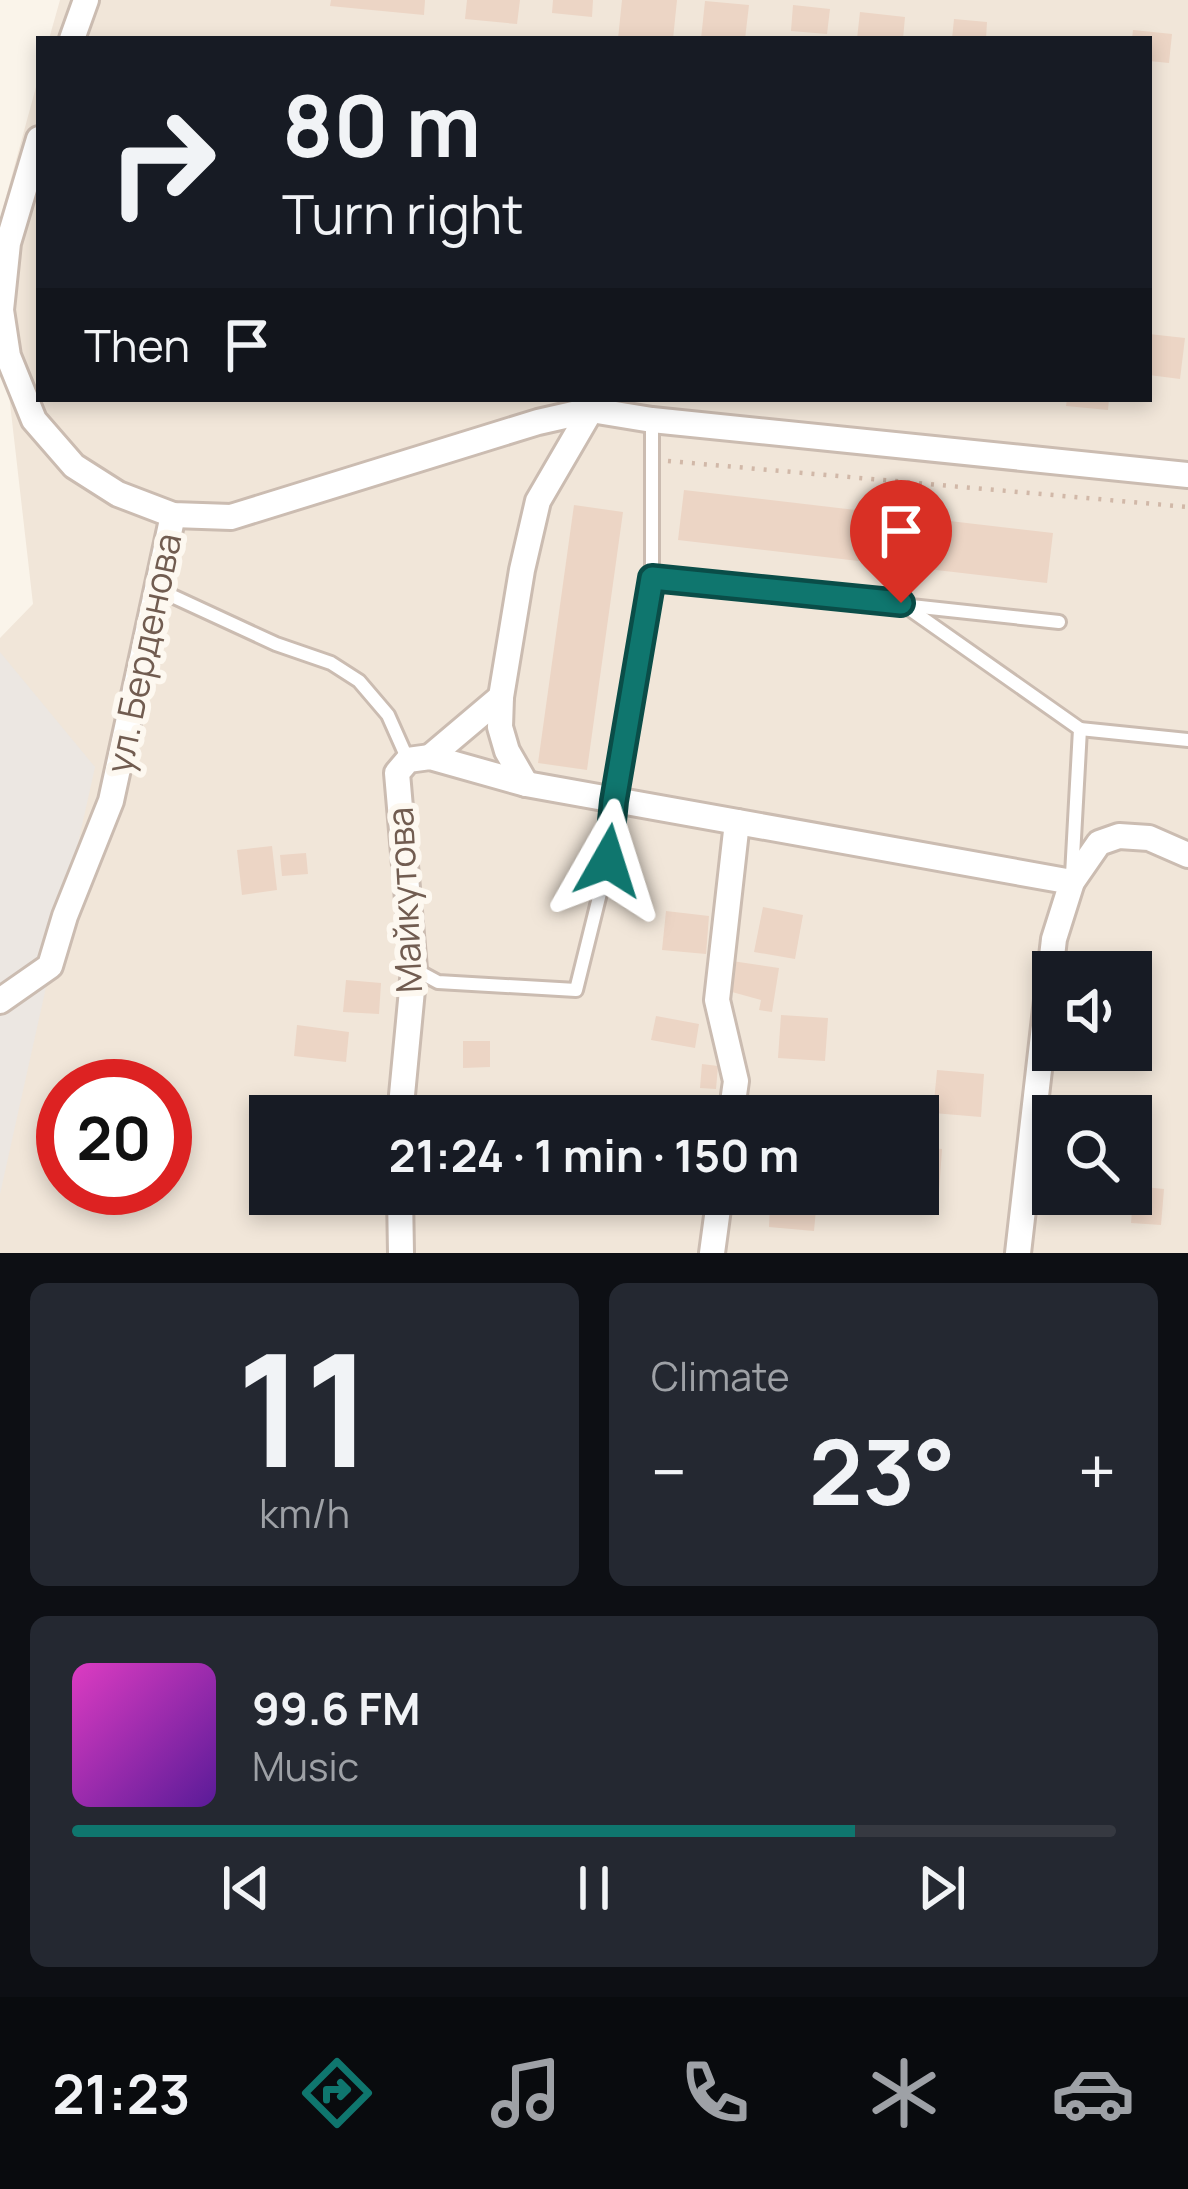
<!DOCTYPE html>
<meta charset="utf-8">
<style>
body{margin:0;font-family:Manrope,sans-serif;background:#242831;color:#f1f3f6;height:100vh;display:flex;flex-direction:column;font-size:45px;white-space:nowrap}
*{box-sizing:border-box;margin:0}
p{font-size:39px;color:#9ea1a6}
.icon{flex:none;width:66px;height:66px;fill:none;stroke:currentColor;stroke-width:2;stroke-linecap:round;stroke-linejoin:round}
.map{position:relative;height:1253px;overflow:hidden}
.details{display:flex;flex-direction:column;gap:30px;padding:30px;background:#0d0f14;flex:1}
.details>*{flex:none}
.guide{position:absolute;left:36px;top:36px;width:1116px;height:366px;border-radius:0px;box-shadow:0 6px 18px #0003;background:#171b24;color:#f1f3f6;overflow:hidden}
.buttons{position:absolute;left:1032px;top:951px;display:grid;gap:24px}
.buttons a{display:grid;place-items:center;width:120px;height:120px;border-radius:0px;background:#171b24;box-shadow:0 6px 18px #0003;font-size:60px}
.speed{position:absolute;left:36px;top:1059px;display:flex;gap:24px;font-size:60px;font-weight:700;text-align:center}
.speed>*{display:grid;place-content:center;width:156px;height:156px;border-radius:50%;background:#171b24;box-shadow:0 6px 18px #0003;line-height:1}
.speed .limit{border:18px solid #d22;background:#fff;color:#111}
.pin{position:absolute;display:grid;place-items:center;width:102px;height:102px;color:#fff;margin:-123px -51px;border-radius:50% 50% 50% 0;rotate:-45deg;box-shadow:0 0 12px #0007}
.pin .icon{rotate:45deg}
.me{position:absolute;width:132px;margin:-66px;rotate:6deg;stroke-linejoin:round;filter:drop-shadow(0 0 9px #0008)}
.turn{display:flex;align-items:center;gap:42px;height:252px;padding:0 48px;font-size:54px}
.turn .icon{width:156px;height:156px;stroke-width:2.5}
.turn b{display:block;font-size:84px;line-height:102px}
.then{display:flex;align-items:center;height:114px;padding:0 48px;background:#0003;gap:24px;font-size:45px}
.big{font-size:90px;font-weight:700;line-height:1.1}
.details .card{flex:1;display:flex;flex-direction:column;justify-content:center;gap:18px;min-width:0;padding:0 42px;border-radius:18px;background:#242831}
.details .dial{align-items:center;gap:0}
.dial b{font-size:156px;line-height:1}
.song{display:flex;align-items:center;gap:36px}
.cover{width:144px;height:144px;border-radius:18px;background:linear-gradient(135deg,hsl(310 70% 55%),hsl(270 70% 35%))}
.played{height:12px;border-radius:6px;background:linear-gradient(90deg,#0f766e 75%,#363941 75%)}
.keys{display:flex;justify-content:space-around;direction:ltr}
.heat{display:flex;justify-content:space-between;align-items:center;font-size:66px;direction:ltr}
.details .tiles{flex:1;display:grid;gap:30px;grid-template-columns:1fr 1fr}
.card:last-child{grid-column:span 2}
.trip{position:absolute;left:249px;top:1095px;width:690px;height:120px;border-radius:0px;background:#171b24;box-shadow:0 6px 18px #0003;font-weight:700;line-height:120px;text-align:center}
.tabs{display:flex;height:192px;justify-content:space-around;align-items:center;background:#090b0e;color:#9ea1a6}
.tabs .icon{width:84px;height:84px}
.tabs .current{color:#0f766e}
.tabs b{font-size:54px;color:#f1f3f6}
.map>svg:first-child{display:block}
.residential{fill:#f1e6d9;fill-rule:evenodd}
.industrial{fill:#ece7e2}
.building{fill:#ecd5c5}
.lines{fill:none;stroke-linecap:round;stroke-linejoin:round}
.service-casing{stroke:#cbbcb1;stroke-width:18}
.minor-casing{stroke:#cbbcb1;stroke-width:30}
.path{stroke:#d1b8a8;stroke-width:4.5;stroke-dasharray:3 9;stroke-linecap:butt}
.service{stroke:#fff;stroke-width:12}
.minor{stroke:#fff;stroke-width:24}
.route-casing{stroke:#0a4d48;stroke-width:30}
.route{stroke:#0f766e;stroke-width:21}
.labels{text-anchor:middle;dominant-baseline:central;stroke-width:12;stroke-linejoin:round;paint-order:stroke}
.street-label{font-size:36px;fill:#715c50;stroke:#fdf8f0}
</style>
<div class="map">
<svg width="1188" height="1253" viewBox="0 0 1188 1253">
<rect width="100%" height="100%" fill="#faf4ea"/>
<!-- residential -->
<path class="residential" d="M60,0H1188V1253H0V638L33,604L0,316V219L39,76V399H1149V39H49ZM1053,972H1131V1050H1053ZM63,1086H165V1188H63ZM270,1116H918V1194H270ZM1053,1116H1131V1194H1053Z"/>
<!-- industrial -->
<polygon class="industrial" points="0,652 95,767 0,1194"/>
<!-- building -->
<g class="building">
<polygon points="331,0 425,0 424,15 330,6"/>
<polygon points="467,0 520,0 517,24 465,19"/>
<polygon points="553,0 593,0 592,17 552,13"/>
<polygon points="622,0 677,0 673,39 618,39"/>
<polygon points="705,1 749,5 745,39 701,39"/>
<polygon points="793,5 830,9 827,34 791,31"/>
<polygon points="860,12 905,17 903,39 857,39"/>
<polygon points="954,19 987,22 986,39 952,39"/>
<polygon points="1133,30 1172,34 1169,63 1149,61 1149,39 1132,39"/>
<polygon points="1149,334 1185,338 1180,379 1149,375"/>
<polygon points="1067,399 1109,399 1108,410 1066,406"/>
<polygon points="684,490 1053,533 1047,583 678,540"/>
<polygon points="574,505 623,512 587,770 538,763"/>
<polygon points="272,846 277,890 242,895 237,850"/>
<polygon points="306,853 308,874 282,876 280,855"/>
<polygon points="763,907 803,915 795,959 754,952"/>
<polygon points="666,911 709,916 706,954 662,950"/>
<polygon points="732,961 779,968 772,1012 759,1010 761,1000 732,992 734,975 730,974"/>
<polygon points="346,980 381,983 379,1014 343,1012"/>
<polygon points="781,1015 828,1018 825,1061 778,1058"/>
<polygon points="656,1016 699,1024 695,1048 651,1040"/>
<polygon points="297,1025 349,1032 346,1062 294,1056"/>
<polygon points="463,1041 490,1041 490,1067 463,1068"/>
<polygon points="702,1064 718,1066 716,1089 700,1088"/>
<polygon points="937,1070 984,1074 981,1117 933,1113"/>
<polygon points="918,1147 942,1149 939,1192 918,1190"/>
<polygon points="1134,1186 1164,1189 1161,1225 1131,1223"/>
<polygon points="770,1205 816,1209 814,1231 769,1227"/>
</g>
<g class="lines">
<!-- service casing -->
<g class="service-casing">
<g id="service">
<polyline points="652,578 1059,622"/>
<polyline points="157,589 276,644 331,663 359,681 388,715 408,760"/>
<polyline points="901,603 1080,729 1072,875"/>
<polyline points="1080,729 1188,740"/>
<polyline points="414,969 438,982 576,990 608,861 614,801 652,578 652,421"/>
</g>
</g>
<!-- minor casing -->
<g class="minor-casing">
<g id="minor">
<polyline points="72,39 86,0"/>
<polyline points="39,139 8,243 1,310 8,356 34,420 74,466 118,494 173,515 231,517 538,422 591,410 652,420 1188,475"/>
<polyline points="430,757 501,697"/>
<polyline points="526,784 507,751 500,727 501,697 522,570 538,501 591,410"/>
<polyline points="0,1001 50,966 65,916 111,801 173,515"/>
<polyline points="400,1116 414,969 397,773 408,760 430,757 526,784 1072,882"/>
<polyline points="731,1116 736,1081 717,1000 737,822"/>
<polyline points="400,1194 401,1253"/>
<polyline points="712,1253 720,1194"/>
<polyline points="1018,1253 1054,939 1072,882 1099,843 1119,836 1149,838 1188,855"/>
</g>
</g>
<!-- path -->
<polyline class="path" points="668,461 1188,507"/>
<!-- service -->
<use href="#service" class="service"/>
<!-- minor -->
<use href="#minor" class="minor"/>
</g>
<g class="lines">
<!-- route casing -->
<g class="route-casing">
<polyline id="route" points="608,861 614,801 652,578 901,603"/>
</g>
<!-- route -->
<use href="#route" class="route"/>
</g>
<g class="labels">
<!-- street labels -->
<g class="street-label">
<text transform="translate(143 653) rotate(-78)">ул. Берденова</text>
<text transform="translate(404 900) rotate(-93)">Майкутова</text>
</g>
</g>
</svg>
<div class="buttons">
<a><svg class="icon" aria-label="sound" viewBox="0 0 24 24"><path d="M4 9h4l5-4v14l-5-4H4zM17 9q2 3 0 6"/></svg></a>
<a><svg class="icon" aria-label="search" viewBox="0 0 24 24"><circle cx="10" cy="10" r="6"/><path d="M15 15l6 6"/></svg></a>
</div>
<div class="speed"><div class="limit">20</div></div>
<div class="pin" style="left:901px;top:603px;background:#d93025"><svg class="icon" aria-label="arrive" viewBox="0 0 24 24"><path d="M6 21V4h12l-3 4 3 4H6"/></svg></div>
<svg class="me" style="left:608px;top:861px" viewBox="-20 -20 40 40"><path d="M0-17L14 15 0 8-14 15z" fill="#0f766e" stroke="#fff" stroke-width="4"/></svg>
<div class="trip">21:24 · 1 min · 150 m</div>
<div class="guide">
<div class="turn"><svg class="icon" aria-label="right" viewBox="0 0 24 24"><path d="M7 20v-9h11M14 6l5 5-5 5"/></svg><div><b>80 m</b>Turn right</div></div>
<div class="then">Then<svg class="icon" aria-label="arrive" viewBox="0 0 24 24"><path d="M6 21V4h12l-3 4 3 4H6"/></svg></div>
</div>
</div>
<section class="details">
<div class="tiles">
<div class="card dial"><b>11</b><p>km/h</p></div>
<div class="card"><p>Climate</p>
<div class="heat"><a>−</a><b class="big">23°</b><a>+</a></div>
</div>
<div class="card">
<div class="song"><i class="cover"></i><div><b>99.6 FM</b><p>Music</p></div></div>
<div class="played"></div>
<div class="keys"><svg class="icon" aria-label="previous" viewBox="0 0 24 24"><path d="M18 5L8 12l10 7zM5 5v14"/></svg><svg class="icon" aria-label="pause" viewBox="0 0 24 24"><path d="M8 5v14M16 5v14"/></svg><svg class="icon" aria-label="next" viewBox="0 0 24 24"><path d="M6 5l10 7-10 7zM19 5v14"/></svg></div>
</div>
</div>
</section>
<nav class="tabs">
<b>21:23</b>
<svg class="icon current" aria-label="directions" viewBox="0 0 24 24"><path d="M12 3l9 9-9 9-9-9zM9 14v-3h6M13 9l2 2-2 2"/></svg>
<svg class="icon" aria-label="music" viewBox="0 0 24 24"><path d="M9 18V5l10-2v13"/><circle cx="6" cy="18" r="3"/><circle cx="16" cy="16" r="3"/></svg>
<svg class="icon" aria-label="phone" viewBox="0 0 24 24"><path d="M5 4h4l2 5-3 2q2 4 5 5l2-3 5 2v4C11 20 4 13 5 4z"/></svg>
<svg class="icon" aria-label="climate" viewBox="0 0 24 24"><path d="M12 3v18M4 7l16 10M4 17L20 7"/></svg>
<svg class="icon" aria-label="car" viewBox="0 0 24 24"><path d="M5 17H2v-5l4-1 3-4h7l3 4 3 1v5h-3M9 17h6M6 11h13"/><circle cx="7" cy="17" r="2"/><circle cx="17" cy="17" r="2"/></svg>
</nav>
